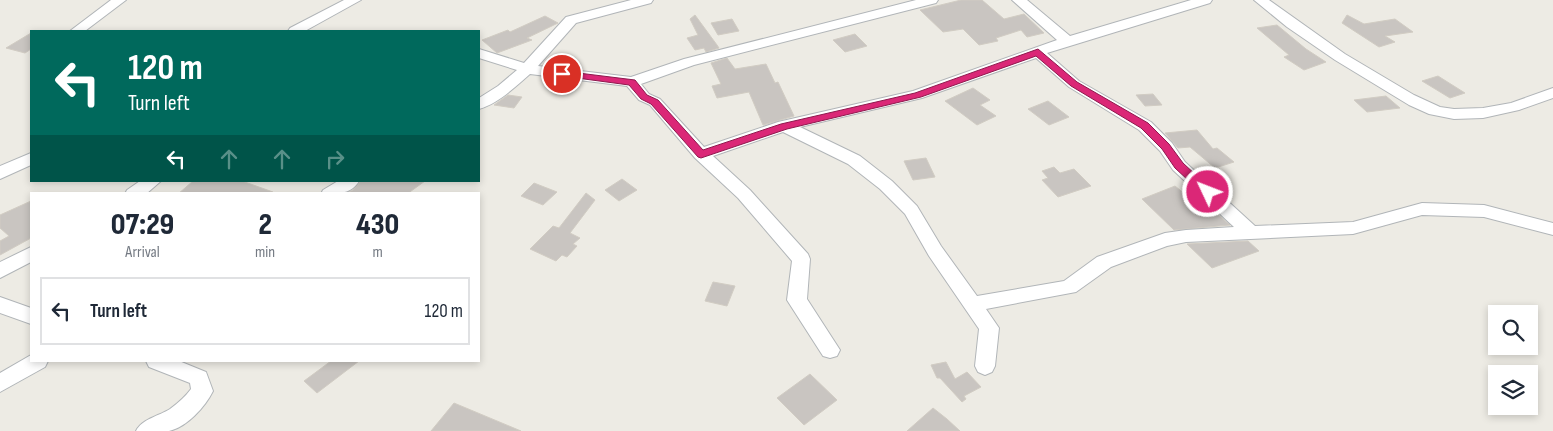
<!DOCTYPE html>
<style>
:root{--surface:#fff;--page:#f2f2f3;--text:#1f2937;--muted:#747a83;--line:#e0e1e3}
body{margin:0;font-family:"Sofia Sans Condensed",sans-serif;background:var(--page);color:var(--text);height:100vh;display:flex;flex-direction:column;font-size:19px;white-space:nowrap}
*{box-sizing:border-box;margin:0}
p{font-size:16px;color:var(--muted)}
.icon{flex:none;width:28px;height:28px;fill:none;stroke:currentColor;stroke-width:2;stroke-linecap:round;stroke-linejoin:round}
.map{position:relative;flex:1;overflow:hidden}
.drawer{position:absolute;left:30px;top:192px;width:450px;height:170px;display:flex;flex-direction:column;background:var(--surface);border-radius:0px;box-shadow:0 2px 8px #0003}
.drawer>*{flex:none}
.top-card{position:absolute;left:30px;top:30px;width:450px;height:152px;border-radius:0px;box-shadow:0 2px 8px #0003;background:#00695c;color:#fff;overflow:hidden}
.controls{position:absolute;left:1488px;top:305px;display:grid;gap:10px}
.controls a{display:grid;place-items:center;width:50px;height:50px;border-radius:0px;background:var(--surface);box-shadow:0 2px 8px #0003;font-size:25px}
.pin{position:absolute;display:grid;place-items:center;width:42px;height:42px;color:#fff;margin:-21px;border:2px solid #fff;border-radius:50%;box-shadow:0 1px 5px #0007}
.me{position:absolute;width:55px;margin:-28px;rotate:313deg;stroke-linejoin:round;filter:drop-shadow(0 0 4px #0008)}
.turn{display:flex;align-items:center;gap:18px;height:105px;padding:0 15px;font-size:22px}
.turn .icon{width:65px;height:65px;stroke-width:2.5}
.turn b{display:block;font-size:35px;line-height:42px}
.lanes{display:flex;align-items:center;height:48px;padding:0 15px;background:#0003;justify-content:center;gap:25px;direction:ltr}
.lanes .off{opacity:.35}
.eta{display:flex;justify-content:space-evenly;align-items:center;height:85px;text-align:center}
.eta b{font-size:30px;font-weight:800;line-height:35px}
ul{padding:0;list-style:none}
li{display:flex;align-items:center;gap:15px;height:68px;margin:0 10px 8px;padding:0 5px;border:2px solid var(--line);border-radius:0px}
li div{flex:1}
li b{display:block;font-size:19px}
li em{font-style:normal}
.map>svg:first-child{display:block}
.building{fill:#c9c5c1;stroke:#d1ccc3}
.lines{fill:none;stroke-linecap:round;stroke-linejoin:round}
.minor-casing{stroke:#b1b5b8;stroke-width:2}
.minor{fill:#fff;fill-rule:evenodd}
.route{fill:#db2777;stroke:#8e194d}
</style>
<div class="map">
<svg width="1553" height="431" viewBox="0 0 1553 431">
<rect width="100%" height="100%" fill="#edebe4"/>
<path class="building" d="M961,0H982L1004,19L1024,14L1044,33L1027,37L1021,30L996,38L998,41L979,45L963,29L943,32L920,10Z
M695,15L717,45L719,48L706,52L704,48L695,50L687,38L698,35L690,19Z
M1347,15L1364,24L1395,19L1413,32L1385,36L1395,42L1379,47L1342,23Z
M545,16L558,23L527,38L532,40L497,53L482,40L508,30L510,32Z
M732,19L739,31L718,35L711,23Z
M1277,25L1306,49L1326,62L1304,70L1284,57L1289,55L1257,28Z
M31,33V49L25,53L6,48Z
M855,34L867,46L845,52L833,40Z
M727,58L735,69L766,64L775,83L778,82L794,116L763,125L749,92L717,98L712,86L721,84L711,63Z
M1438,76L1465,93L1450,98L1422,81Z
M973,88L990,100L980,105L996,116L977,125L945,101Z
M1153,94L1162,105L1145,106L1136,95Z
M508,95L522,97L514,108L494,105Z
M1386,96L1400,108L1367,112L1354,100Z
M1048,101L1069,117L1049,125L1028,109Z
M1197,130L1213,149L1217,148L1234,162L1215,168L1190,147L1178,148L1165,133Z
M926,158L935,177L913,180L904,161Z
M1054,167L1060,173L1074,169L1091,186L1058,197L1042,180L1048,178L1042,171Z
M622,179L637,190L619,201L605,190Z
M193,181H242L273,192L272,194H178Z
M361,181H425L407,194H345L353,190Z
M534,183L557,192L543,205L521,196Z
M1175,186L1201,207L1207,205L1230,225L1174,230L1142,199Z
M586,193L595,200L570,233L580,238L573,244L577,246L567,257L562,255L556,261L530,249L553,226L559,228Z
M31,201V238L0,255V241L9,236L0,228V215Z
M1248,241L1259,251L1212,268L1187,244Z
M713,282L735,286L727,306L705,301Z
M331,361H359L317,393L304,381Z
M946,362L955,379L967,372L981,387L964,396L966,399L962,402L940,378H937L931,365Z
M810,374L837,400L804,425L777,398Z
M454,403L521,431H431Z
M933,408L947,419L960,431H907Z"/>
<g class="lines">
<defs>
<path id="minor" d="M111,0H126L85,31H70Z
M344,0H361L305,31H288L290,28Z
M631,0H653L651,3L576,23L538,66L631,77L684,59L916,0H938L936,3L694,65L641,84L649,94L660,99L704,147L778,122L913,91L1057,40L1012,0H1027L1070,36L1191,0H1212L1210,3L1047,53L1079,81L1151,122L1172,143L1185,162L1255,226L1353,222L1422,203L1484,205L1553,223V235L1484,217L1422,215L1353,234L1186,242L1167,246L1111,267L1076,292L986,309L999,328L995,366L992,372L985,375L978,372L975,366L979,329L929,256L905,214L880,189L848,164L783,132L713,156L750,190L808,254L810,259L807,299L840,350L837,356L830,358L823,356L787,300L792,261L738,198L695,158L650,105L639,100L627,86L530,74C516,86 498,104 479,109V98L498,86L517,70L479,58V49L524,63L566,17ZM1036,58L1069,87L1139,130L1160,151L1173,170L1234,227L1186,230L1165,233L1097,257L1064,281L977,296L941,246L917,206L892,181L860,156L800,127L922,98Z
M1254,0H1269L1345,54L1414,95L1440,107L1454,109L1483,108L1511,103L1553,88V98L1519,110L1483,118L1454,119L1429,114L1409,105L1335,60L1287,27Z
M31,153V165L0,179V166Z
M140,181H161L146,194H125L127,190Z
M338,181H359C351,195 335,194 321,194L323,190Z
M31,247V262L0,278V262Z
M0,297L31,308V324L0,313Z
M31,355V361H48L45,367L0,392V373Z
M146,361H179L206,372L213,391C205,407 187,427 169,431C159,431 146,431 136,431C142,419 159,416 170,409C178,403 185,397 191,389L190,383L149,367Z"/>
</defs>
<use href="#minor" class="minor-casing"/>
<use href="#minor" class="minor"/>
</g>
<path class="route" d="M1038,49L1077,82L1148,123L1169,144L1183,163L1212,190L1213,192L1212,195H1204L1175,168L1162,149L1141,128L1071,86L1036,56L921,97L787,129L701,158L698,157L651,104L641,99L629,85L562,76L557,74L562,71L635,80L647,95L658,100L703,150L781,124L915,93Z"/>
</svg>
<div class="controls">
<a><svg class="icon" aria-label="search" viewBox="0 0 24 24"><circle cx="10" cy="10" r="6"/><path d="M15 15l6 6"/></svg></a>
<a><svg class="icon" aria-label="layers" viewBox="0 0 24 24"><path d="M12 4l9 5-9 5-9-5zM3 14l9 5 9-5"/></svg></a>
</div>
<div class="pin" style="left:562px;top:74px;background:#d93025"><svg class="icon" aria-label="arrive" viewBox="0 0 24 24"><path d="M6 21V4h12l-3 4 3 4H6"/></svg></div>
<svg class="me" style="left:1208px;top:192px" viewBox="-20 -20 40 40"><circle r="17" fill="#db2777" stroke="#fff" stroke-width="3"/><path d="M0-11L8 9 0 5-8 9z" fill="#fff"/></svg>
<div class="top-card">
<div class="turn"><svg class="icon" aria-label="left" viewBox="0 0 24 24"><path d="M17 20v-9H6M10 6l-5 5 5 5"/></svg><div><b>120 m</b>Turn left</div></div>
<div class="lanes"><svg class="icon" aria-label="left" viewBox="0 0 24 24"><path d="M17 20v-9H6M10 6l-5 5 5 5"/></svg><svg class="icon off" aria-label="ahead" viewBox="0 0 24 24"><path d="M12 20V5M6 11l6-6 6 6"/></svg><svg class="icon off" aria-label="ahead" viewBox="0 0 24 24"><path d="M12 20V5M6 11l6-6 6 6"/></svg><svg class="icon off" aria-label="right" viewBox="0 0 24 24"><path d="M7 20v-9h11M14 6l5 5-5 5"/></svg></div>
</div>
<section class="drawer">
<div class="eta">
<div><b>07:29</b><p>Arrival</p></div>
<div><b>2</b><p>min</p></div>
<div><b>430</b><p>m</p></div>
</div>
<ul>
<li><svg class="icon" aria-label="left" viewBox="0 0 24 24"><path d="M17 20v-9H6M10 6l-5 5 5 5"/></svg><div><b>Turn left</b></div><em>120 m</em></li>
</ul>
</section>
</div>
